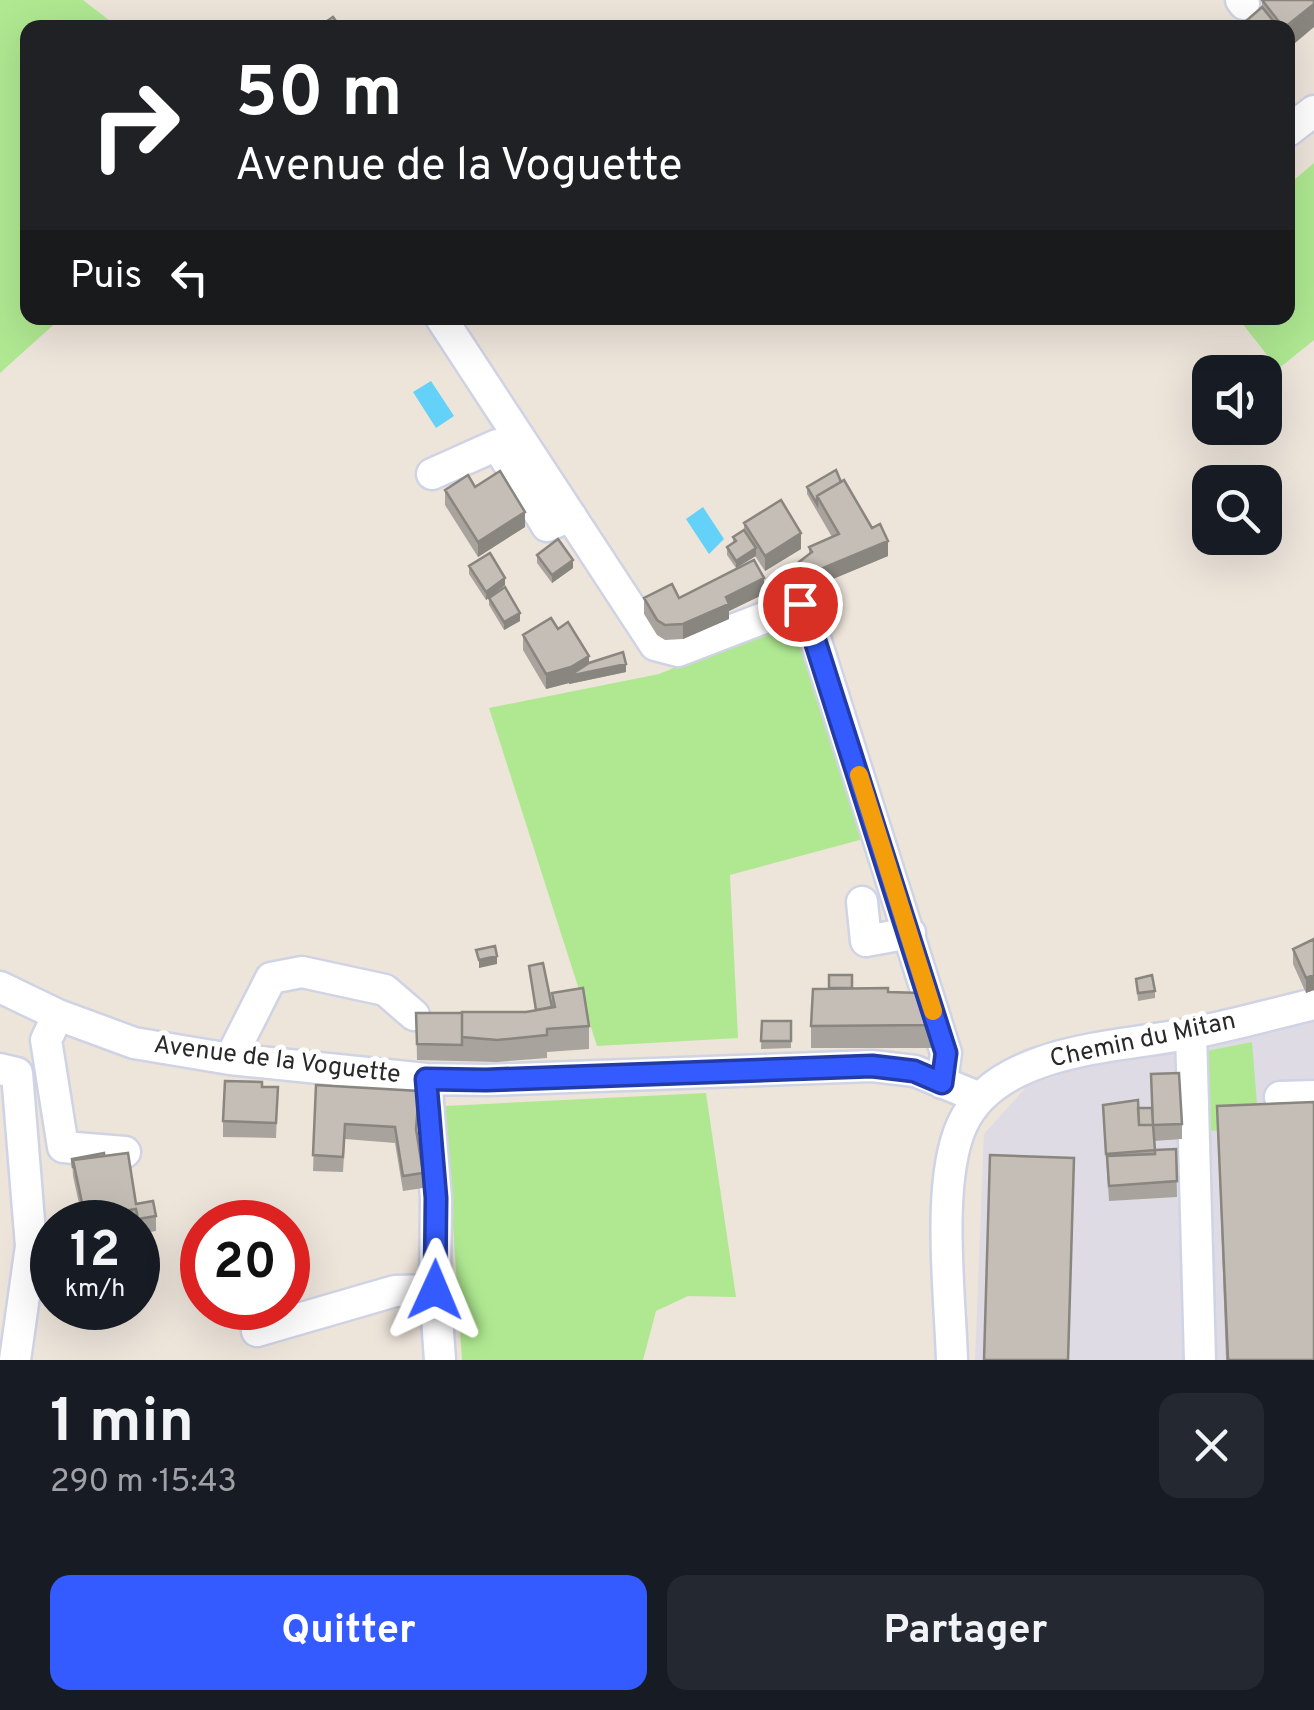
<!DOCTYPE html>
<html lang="fr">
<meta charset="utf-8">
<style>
:root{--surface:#171b24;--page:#242831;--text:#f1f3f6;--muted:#9ea1a6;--accent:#345bff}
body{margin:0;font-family:Overpass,sans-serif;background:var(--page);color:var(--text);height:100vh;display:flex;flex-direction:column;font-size:38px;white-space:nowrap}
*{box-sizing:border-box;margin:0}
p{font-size:32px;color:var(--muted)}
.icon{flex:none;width:55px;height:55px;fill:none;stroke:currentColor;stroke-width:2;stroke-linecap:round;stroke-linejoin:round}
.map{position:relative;height:1360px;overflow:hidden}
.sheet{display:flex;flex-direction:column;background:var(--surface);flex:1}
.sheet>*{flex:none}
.guide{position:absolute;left:20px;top:20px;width:1275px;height:305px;border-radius:20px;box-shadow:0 10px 40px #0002;background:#202124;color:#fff;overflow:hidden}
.controls{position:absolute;left:1192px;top:355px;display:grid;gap:20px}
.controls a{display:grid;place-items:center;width:90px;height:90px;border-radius:20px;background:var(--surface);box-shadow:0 10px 40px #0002;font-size:50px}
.speed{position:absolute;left:30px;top:1200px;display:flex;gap:20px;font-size:50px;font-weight:700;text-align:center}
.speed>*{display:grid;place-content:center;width:130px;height:130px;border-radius:50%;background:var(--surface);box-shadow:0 10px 40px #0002;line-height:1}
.speed small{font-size:25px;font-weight:400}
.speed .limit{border:15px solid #d22;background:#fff;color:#111}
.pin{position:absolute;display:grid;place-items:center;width:85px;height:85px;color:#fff;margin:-42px;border:5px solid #fff;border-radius:50%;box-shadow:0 2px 10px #0007}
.me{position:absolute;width:110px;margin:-55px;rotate:1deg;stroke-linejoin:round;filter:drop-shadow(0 0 8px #0008)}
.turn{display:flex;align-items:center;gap:35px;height:210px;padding:0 50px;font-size:45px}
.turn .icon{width:130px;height:130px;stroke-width:2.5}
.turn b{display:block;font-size:70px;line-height:85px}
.then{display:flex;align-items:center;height:95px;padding:0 50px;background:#0003;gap:20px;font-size:38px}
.round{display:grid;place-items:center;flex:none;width:105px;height:105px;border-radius:20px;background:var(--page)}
.overview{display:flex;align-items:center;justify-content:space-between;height:170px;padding:0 50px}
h1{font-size:60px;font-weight:700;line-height:75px}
.action{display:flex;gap:20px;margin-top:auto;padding:20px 50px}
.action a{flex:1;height:115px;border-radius:20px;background:var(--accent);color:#fff;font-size:40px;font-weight:700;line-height:115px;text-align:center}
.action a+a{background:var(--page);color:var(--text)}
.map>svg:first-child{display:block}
.industrial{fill:#dedbe4}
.green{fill:#afe891}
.water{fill:#63d1f8}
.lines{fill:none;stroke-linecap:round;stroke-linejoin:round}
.minor-casing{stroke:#cfd3e4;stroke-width:35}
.minor{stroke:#fff;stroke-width:30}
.wall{fill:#a9a39d}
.shaded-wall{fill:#89857f}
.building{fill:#c4beb6;stroke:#89857f;stroke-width:2.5}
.route-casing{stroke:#223ba6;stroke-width:25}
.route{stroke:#345bff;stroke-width:18}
.slow{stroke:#f59e0b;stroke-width:18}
.labels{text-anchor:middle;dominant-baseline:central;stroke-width:10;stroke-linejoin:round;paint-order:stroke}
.street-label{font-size:25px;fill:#292929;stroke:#fff}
</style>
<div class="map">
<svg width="1314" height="1360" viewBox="0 0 1314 1360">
<rect width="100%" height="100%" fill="#ede4da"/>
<path class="industrial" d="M1314,1021V1360H975L984,1134L1028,1085L1108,1059Z"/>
<path class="green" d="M0,0H83L118,27L28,28V318H61L0,373Z
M1314,163V340L1278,369L1238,318H1288V185Z
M789,621L799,625L867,838L730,875L738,1038L597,1046L489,708L659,674Z
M1252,1042L1259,1129L1206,1131V1051Z
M706,1093L736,1297L688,1296L656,1311L643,1360H462L445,1106Z"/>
<path class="water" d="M431,381L454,416L436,428L413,392Z
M703,507L724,539L709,554L686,519Z"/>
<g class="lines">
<defs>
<path id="minor" d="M1241,0L1244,4
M1288,131L1314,111
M441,318L655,645L678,651L800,604
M432,474L497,445L547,526L571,516
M790,588L809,619L946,1053L942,1083
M862,902L866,941L910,933
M0,987L58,1015L134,1043L230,1059L426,1079L486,1080L872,1066L915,1071L980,1098
M58,1015L46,1040L63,1147L125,1152
M1191,1033L1200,1360
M230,1059L271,978L302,972L385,990L414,1015
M0,1069L17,1073L31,1246L15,1360
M426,1079L436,1198L435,1290L440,1360
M1280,1097L1314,1096
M257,1331L395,1291L435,1290
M952,1360C950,1295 936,1182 962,1125C996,1049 1118,1047 1187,1034C1230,1026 1272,1014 1314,1004"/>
</defs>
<use href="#minor" class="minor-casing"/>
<use href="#minor" class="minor"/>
</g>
<path class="wall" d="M1262,0L1288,28H1238L1262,7Z
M841,482L888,556L804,591L799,578V562L809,554V547L832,537L807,494V487Z
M475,487L525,527L478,557L445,505V490Z
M744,523L801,549L765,571L755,556L736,568L727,555V547L733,543V537L744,531Z
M537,555L573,568L552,583L537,563Z
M469,566L505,585L486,600L469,574Z
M764,594L729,611V619L683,639L665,640L657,635L644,614V598H679Z
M489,598L520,621L504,630L489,605Z
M558,629L589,663L626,672L569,684V683L546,689L523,650V635Z
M1314,939V990L1306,993L1293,964V949Z
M529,966L552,1007V993L589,1026V1049L547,1052V1058L497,1062L417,1060L416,1013L526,1012L535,1010Z
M1136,979L1155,991V998L1138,1001Z
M852,988L888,992L931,1025V1048H811V1026L829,989Z
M762,1021H791V1048L761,1049Z
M1151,1074L1182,1124V1139L1154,1141L1155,1150L1176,1149L1177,1197L1109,1201L1103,1105L1152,1108Z
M316,1085L419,1106L417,1133L423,1173V1188L403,1191L395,1143L345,1139L343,1172L313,1171Z
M262,1087H278L276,1138L223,1137V1121Z
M1217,1106L1314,1360H1226Z
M104,1156L136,1204L156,1216V1231L138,1234V1222H83L73,1176L72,1159Z"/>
<path class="shaded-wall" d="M1314,4V27L1288,49L1286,28Z
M525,512V527L478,557V542Z
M801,533V549L765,571V556Z
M888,541V556L804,591V576Z
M756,548V556L736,568V561Z
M573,560V568L552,583V575Z
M505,578V585L486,600V592Z
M764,578V594L729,611V619L683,639V624L726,597Z
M520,613V621L504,630V622Z
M589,656V671L626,664V672L569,684V683L546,689V674Z
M497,956V964L479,968V960Z
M1314,975V990L1306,993V978Z"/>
<path class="building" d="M1262,0H1314V4L1284,28Z
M1262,7L1279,28H1238Z
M333,17L341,28H317Z
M836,470L841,482L817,496V504L807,487Z
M500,471L525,512L478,542L445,490L468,475L475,487Z
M844,480L872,528L880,524L888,541L804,576L799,562L812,552L809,547L839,534L817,496Z
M781,500L801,533L765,556L744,523Z
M744,530L756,548L736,561L727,547L736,541L733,537Z
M558,539L573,560L552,575L537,555Z
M490,553L505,578L486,592L469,566Z
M754,560L764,578L726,597L729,604L683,624L665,625L657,620L644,598L672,584L679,598Z
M505,587L520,613L504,622L489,598Z
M551,618L558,629L568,622L589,656L571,667L546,674L523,635Z
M623,652L626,664L569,676L589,663Z
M1314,939V975L1306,978L1293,949Z
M495,946L497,956L479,960L476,950Z
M543,963L552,1007L536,1010L529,966Z
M829,975H852V988H829Z
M1152,975L1155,991L1138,993L1136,979Z
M583,988L589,1026L547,1029V1035L497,1040L462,1037V1012H526L555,1007L552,993Z
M888,988V992L922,993L931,1025L811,1026L813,989Z
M416,1013H462V1045L417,1044Z
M762,1021H791V1041H761Z
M1179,1073L1182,1124L1153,1125L1151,1074Z
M225,1081L262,1082V1087H278L276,1123L223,1121Z
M316,1085L419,1091L416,1129L423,1173L403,1176L395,1127L345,1124L343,1157L313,1155Z
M1138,1100L1139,1125H1153L1155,1150L1176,1149L1177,1181L1109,1186L1107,1156L1155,1154V1150L1106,1154L1103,1105Z
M1314,1102V1360H1228L1217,1106Z
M1138,1108H1152L1153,1125H1139Z
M104,1153V1156L73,1160V1168L72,1159Z
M128,1153L136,1204L153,1201L156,1216L138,1219L136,1209L85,1217L73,1160Z
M990,1155L1074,1158L1068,1360H984Z"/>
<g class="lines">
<defs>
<path id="route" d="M435,1290L436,1198L426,1079L486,1080L872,1066L914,1071L942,1083L946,1053L808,619L800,604"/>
</defs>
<use href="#route" class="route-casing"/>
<use href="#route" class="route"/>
<path class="slow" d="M859,775L933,1011"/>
</g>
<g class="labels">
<g class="street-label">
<text transform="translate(1143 1041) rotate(-12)">Chemin du Mitan</text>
<text transform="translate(277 1061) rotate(7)">Avenue de la Voguette</text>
</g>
</g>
</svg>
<div class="controls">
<a><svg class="icon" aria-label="sound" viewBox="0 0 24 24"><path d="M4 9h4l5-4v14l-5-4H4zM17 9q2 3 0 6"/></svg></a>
<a><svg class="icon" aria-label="search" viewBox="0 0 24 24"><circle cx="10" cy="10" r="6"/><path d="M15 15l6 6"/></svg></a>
</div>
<div class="speed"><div>12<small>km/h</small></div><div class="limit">20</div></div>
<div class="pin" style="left:800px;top:604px;background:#d93025"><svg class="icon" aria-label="arrive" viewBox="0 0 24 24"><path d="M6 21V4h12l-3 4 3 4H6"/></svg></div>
<svg class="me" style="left:435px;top:1290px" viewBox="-20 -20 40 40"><path d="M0-17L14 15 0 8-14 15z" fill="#345bff" stroke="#fff" stroke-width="4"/></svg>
<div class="guide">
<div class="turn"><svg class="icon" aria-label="right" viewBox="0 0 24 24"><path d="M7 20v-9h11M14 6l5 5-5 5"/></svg><div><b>50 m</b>Avenue de la Voguette</div></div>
<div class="then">Puis<svg class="icon" aria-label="left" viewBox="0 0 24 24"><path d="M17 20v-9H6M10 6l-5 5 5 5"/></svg></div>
</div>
</div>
<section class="sheet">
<div class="overview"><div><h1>1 min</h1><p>290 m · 15:43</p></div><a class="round"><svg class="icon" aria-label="close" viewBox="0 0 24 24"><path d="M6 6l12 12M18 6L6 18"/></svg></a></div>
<div class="action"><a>Quitter</a><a>Partager</a></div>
</section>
